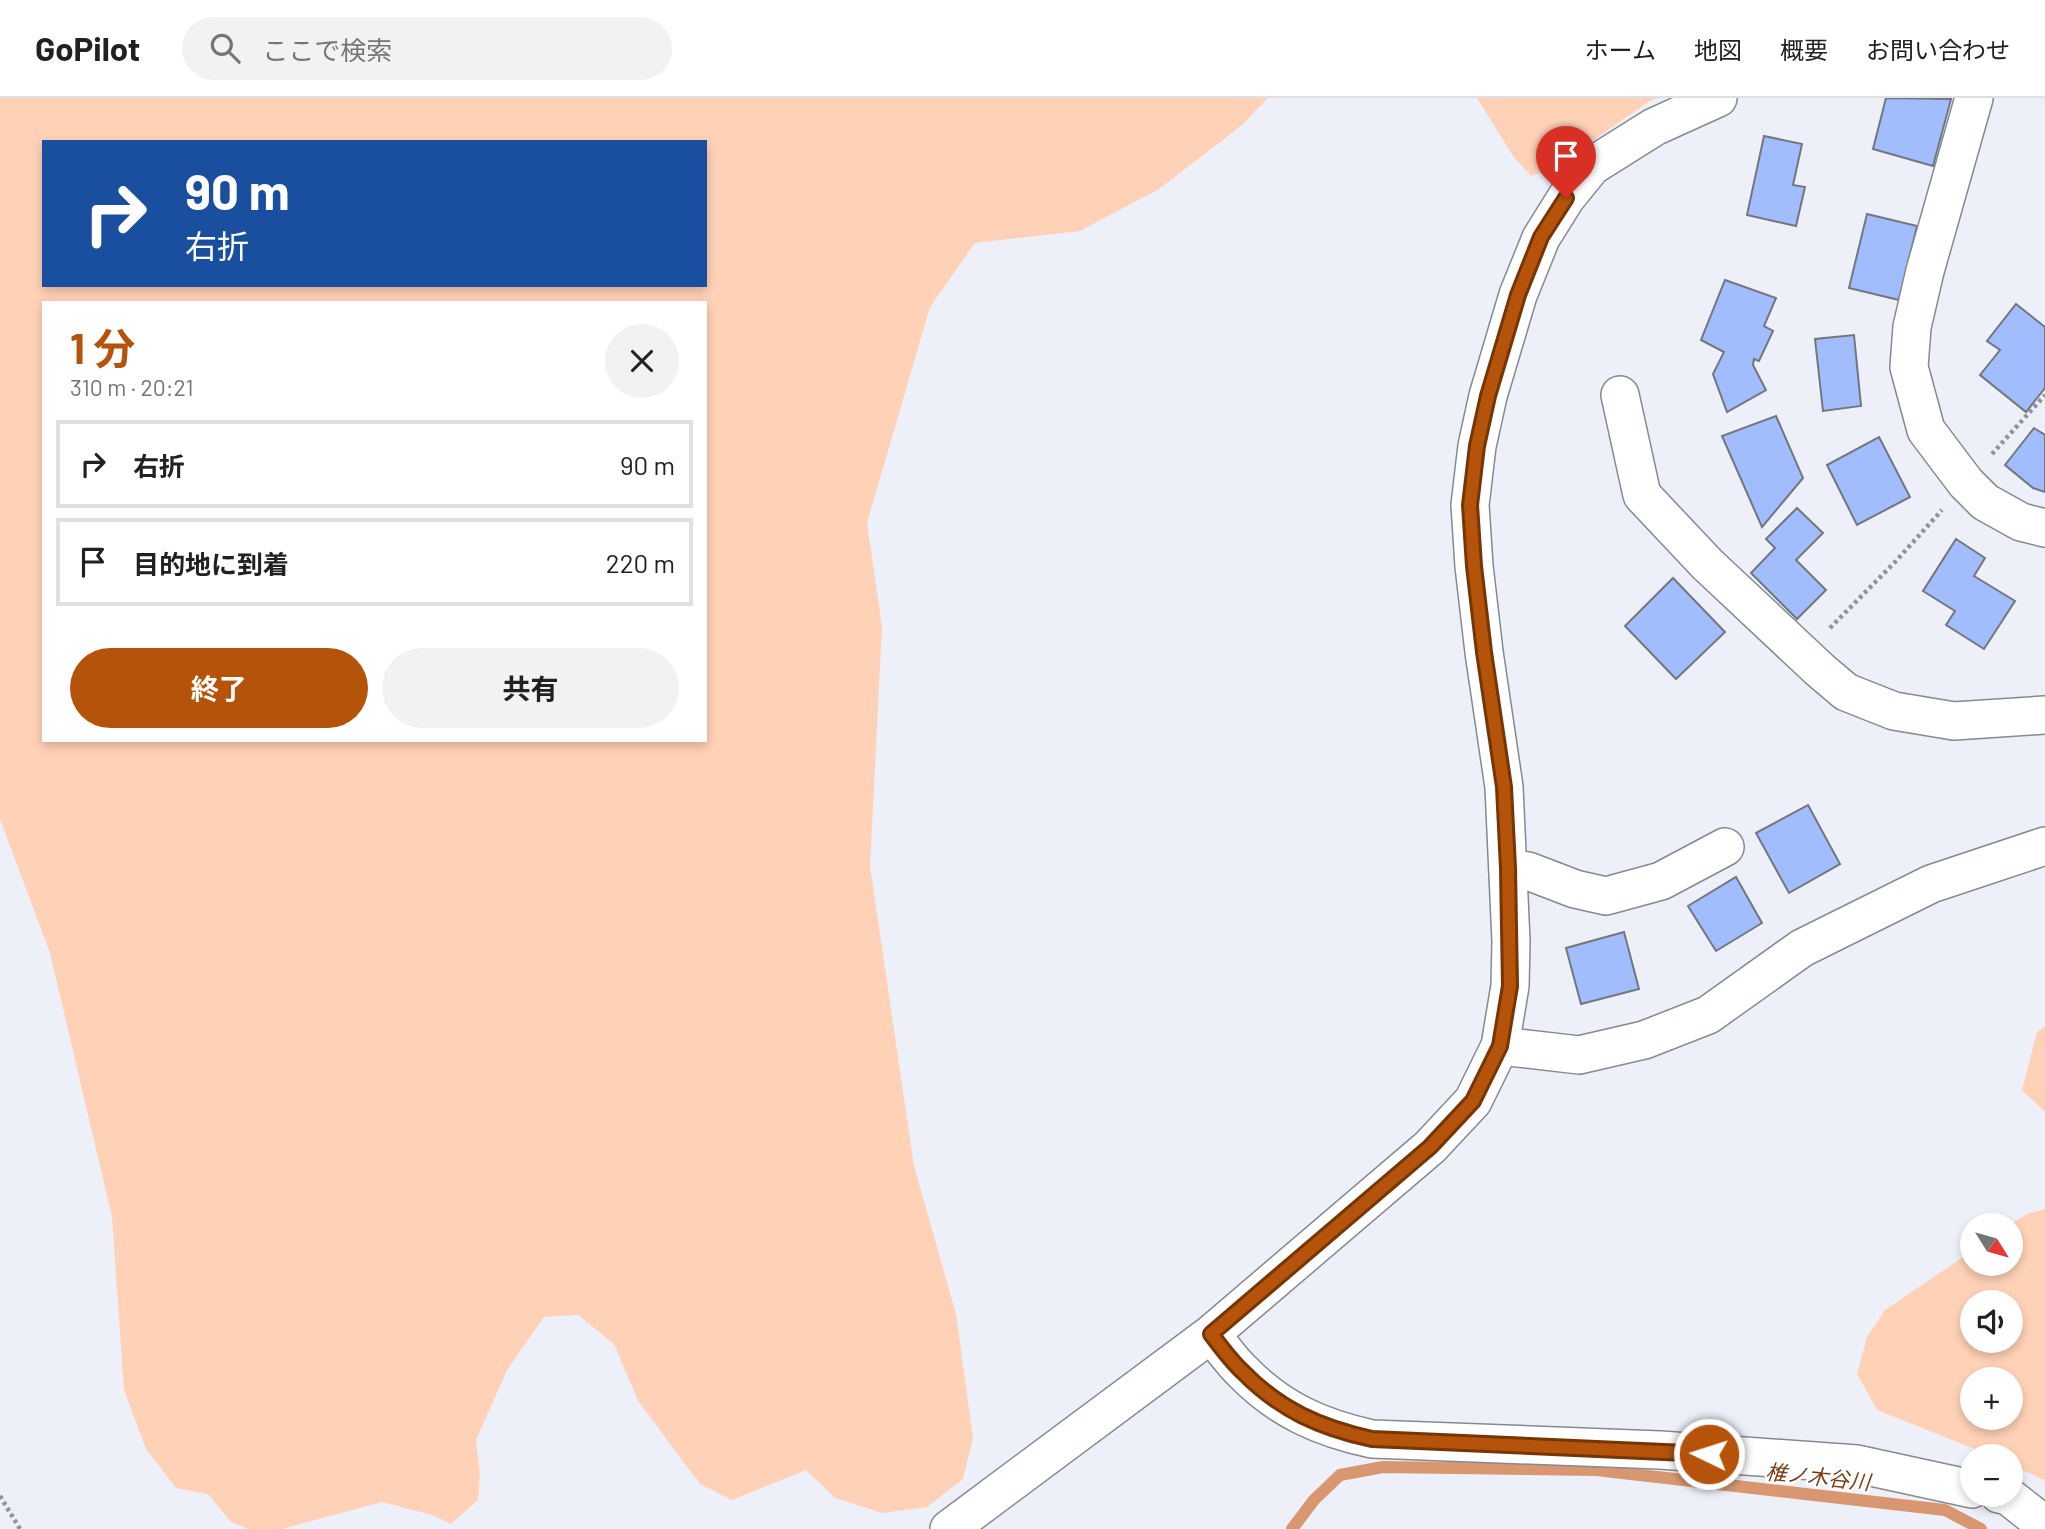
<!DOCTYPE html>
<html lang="ja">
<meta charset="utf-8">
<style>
:root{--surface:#fff;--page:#f2f2f2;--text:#202124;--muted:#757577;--line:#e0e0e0;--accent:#b45309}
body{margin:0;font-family:Barlow,"Noto Sans JP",sans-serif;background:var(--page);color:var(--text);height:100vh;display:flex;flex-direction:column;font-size:26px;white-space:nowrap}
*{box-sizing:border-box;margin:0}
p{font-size:23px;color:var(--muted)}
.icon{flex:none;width:38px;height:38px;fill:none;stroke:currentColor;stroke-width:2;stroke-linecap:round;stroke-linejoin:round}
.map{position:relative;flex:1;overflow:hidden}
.panel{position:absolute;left:42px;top:203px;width:665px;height:441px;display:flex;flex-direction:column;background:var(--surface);border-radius:0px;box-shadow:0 4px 10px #0003}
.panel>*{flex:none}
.guide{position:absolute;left:42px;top:42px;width:665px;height:147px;border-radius:0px;box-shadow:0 4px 10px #0003;background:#1a4fa0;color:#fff;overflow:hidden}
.needle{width:46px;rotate:127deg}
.controls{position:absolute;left:1960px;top:1115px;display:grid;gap:14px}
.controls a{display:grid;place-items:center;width:63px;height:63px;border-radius:50%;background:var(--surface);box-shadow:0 4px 10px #0003;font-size:35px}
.pin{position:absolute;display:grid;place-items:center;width:60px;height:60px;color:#fff;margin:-72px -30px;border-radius:50% 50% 50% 0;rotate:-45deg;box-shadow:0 0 7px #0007}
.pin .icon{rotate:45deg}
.me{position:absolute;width:77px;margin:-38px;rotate:274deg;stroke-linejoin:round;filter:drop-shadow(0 0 5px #0008)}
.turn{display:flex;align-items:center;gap:24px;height:147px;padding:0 28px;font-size:32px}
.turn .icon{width:91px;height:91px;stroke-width:2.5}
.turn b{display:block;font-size:49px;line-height:60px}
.round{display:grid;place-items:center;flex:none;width:74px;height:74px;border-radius:37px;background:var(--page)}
.summary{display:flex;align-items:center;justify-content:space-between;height:119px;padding:0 28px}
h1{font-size:42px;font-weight:700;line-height:52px;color:var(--accent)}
.cta{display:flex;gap:14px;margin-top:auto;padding:14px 28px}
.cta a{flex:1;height:80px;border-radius:42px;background:var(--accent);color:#fff;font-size:28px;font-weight:700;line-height:80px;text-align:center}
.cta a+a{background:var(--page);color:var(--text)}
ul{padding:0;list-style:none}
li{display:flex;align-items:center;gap:21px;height:88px;margin:0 14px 10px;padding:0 14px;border:4px solid var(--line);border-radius:0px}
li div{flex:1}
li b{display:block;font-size:26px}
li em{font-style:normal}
header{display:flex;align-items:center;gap:42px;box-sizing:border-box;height:98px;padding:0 35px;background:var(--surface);border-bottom:2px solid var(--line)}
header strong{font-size:33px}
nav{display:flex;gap:38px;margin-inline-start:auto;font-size:24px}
.search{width:490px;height:63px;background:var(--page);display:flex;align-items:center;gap:18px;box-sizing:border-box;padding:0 24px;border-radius:38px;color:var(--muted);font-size:26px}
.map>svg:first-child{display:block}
.green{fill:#ffd1b7;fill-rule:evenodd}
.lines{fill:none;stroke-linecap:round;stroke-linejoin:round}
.stream{stroke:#d99771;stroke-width:12}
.building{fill:#a2bdfd;stroke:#72767d;stroke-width:2}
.street-casing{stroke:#858990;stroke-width:40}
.path{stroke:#919399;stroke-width:4.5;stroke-dasharray:3.5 3.5;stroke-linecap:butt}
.street{stroke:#fff;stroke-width:37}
.route-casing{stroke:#753606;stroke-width:18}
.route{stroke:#b45309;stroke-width:12}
.labels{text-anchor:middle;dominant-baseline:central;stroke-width:5;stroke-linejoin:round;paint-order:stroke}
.water-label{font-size:21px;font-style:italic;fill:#793c12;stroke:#fff}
</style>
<header>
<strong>GoPilot</strong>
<div class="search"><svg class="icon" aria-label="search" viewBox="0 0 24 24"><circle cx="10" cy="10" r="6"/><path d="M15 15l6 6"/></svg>ここで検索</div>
<nav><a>ホーム</a><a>地図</a><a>概要</a><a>お問い合わせ</a></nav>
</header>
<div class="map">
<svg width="2045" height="1431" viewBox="0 0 2045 1431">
<rect width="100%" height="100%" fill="#edf0f9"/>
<path class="green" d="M0,0H1268L1241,28L1159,91L1080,133L975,145L930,209L867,425L882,529L870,768L914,1068L956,1216L973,1340L963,1381L927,1409L882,1415L835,1400L806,1372L732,1402L700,1386L638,1303L614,1246L578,1217L544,1219L507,1272L476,1342L480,1375L478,1402L451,1426L432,1417L382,1404L282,1431H248L231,1424L208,1396L176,1390L146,1351L124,1292L112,1119L50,855L0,721ZM44,44H705V187H44ZM44,205H705V642H44Z
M1477,0H1657L1647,5L1553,70L1531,78L1513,58Z
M2045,928V1014L2022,992L2037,934Z
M2045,1111V1383L2011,1366V1358H1992L1877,1312L1857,1276L1867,1239L1885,1212L1972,1153V1166H2011L2010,1127L2027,1116ZM1972,1204H2011V1242H1972ZM1972,1281H2011V1320H1972Z"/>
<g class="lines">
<path class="stream" d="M1292,1431L1314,1402L1340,1377L1383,1369L1596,1372L1945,1412L1981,1431"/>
</g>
<path class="building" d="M1886,0L1951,1L1933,68L1873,51Z
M1764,38L1802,46L1793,87L1805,89L1796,128L1747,117Z
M1867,116L1917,128L1899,202L1849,190Z
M1725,182L1776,200L1764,228L1773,233L1759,263L1754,261L1753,267L1766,292L1727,314L1713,276L1724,254L1701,242Z
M2016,206L2045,229V290L2026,314L1980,277L2000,252L1987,243Z
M1854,237L1861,308L1823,313L1815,241Z
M1776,318L1803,380L1762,429L1722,338Z
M2034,330L2045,337V394L2033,390L2005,367Z
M1879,339L1910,399L1857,427L1827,367Z
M1797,410L1823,435L1796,462L1826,492L1797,521L1751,475L1775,450L1766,441Z
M1956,441L1985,460L1974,478L2015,503L1984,551L1946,527L1955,513L1923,493Z
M1673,480L1725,534L1676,581L1625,528Z
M1808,707L1840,766L1789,795L1756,735Z
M1736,779L1762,825L1716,853L1688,808Z
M1624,834L1639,891L1581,906L1566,850Z"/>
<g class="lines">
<defs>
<path id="street" d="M1974,0L1925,173L1912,229L1909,269L1926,332L1966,385L1985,404L2021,424L2045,430
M1620,297L1642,397L1707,466L1820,572L1846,594L1894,613L1954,623L2045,617
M1508,770L1528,773L1575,791L1606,798L1661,783L1725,749
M1500,948L1579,957L1644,942L1708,917L1802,850L1931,786L2045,748
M1211,1236C1222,1249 1231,1263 1243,1274C1280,1312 1321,1330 1372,1341L1660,1352L1857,1366L1972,1391
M1999,1396L2008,1398L2045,1427
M949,1431L1211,1236L1430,1049L1473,1003L1500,948L1510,888L1511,843L1504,689L1484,554L1474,468L1470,407L1477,348L1488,298L1518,197L1541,140L1566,100L1592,68L1654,29L1718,0"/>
</defs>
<use href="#street" class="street-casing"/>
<path class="path" d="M1992,356L2045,297
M1830,530L1896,463L1942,412
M0,1398L20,1431"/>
<use href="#street" class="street"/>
</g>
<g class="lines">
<defs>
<path id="route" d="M1566,100L1541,139L1518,197L1488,298L1477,348L1470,407L1474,468L1484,554L1504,689L1508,770L1510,888L1500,948L1473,1003L1430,1049L1211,1236C1221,1249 1231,1263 1243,1274C1280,1312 1321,1330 1372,1341L1709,1356"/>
</defs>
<use href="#route" class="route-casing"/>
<use href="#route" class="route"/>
</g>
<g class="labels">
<g class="water-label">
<text transform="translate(1818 1378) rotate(6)">椎ノ木谷川</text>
</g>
</g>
</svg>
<div class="controls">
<a><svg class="needle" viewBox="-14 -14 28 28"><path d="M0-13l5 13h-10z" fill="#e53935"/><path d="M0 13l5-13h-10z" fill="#757577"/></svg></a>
<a><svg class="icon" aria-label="sound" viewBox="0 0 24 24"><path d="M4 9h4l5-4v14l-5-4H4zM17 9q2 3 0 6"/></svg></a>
<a>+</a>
<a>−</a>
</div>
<div class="pin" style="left:1566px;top:100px;background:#d93025"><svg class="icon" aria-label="arrive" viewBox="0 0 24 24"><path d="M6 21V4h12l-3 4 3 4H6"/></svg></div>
<svg class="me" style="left:1709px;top:1356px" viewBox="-20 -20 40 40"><circle r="17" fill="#b45309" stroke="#fff" stroke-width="3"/><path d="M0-11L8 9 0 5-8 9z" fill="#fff"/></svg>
<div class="guide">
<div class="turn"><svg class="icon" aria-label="right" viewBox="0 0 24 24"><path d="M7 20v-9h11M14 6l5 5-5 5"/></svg><div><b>90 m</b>右折</div></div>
</div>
<section class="panel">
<div class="summary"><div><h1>1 分</h1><p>310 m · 20:21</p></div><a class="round"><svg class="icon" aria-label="close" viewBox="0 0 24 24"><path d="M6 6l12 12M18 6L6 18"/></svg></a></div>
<ul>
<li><svg class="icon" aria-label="right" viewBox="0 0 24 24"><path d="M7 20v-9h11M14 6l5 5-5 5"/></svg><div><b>右折</b></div><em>90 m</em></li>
<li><svg class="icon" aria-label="arrive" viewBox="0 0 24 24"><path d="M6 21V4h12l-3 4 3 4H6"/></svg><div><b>目的地に到着</b></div><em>220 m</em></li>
</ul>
<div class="cta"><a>終了</a><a>共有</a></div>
</section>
</div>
